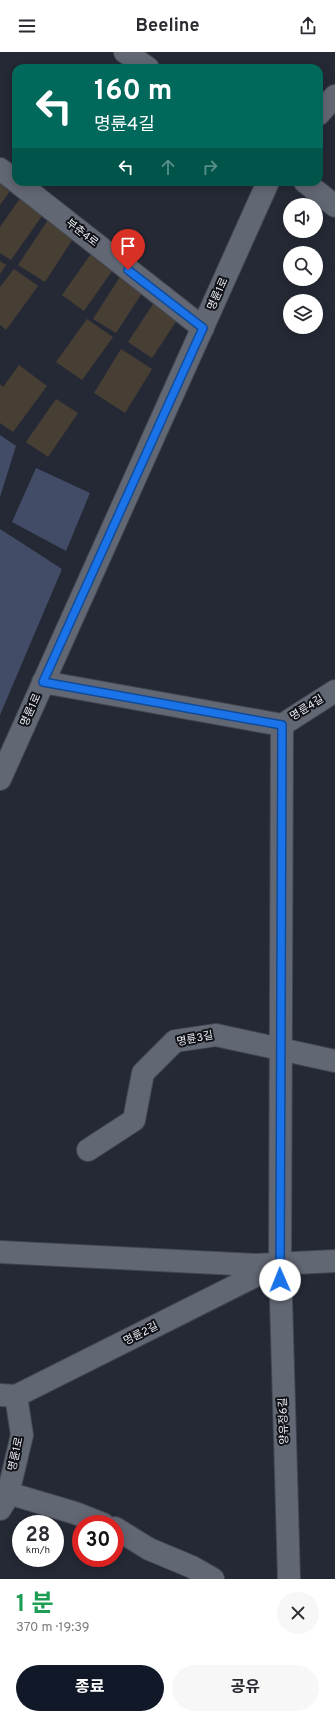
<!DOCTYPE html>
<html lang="ko">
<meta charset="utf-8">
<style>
:root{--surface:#fff;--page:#f7f7f7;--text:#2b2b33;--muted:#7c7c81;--accent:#111827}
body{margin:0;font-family:Overpass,"Noto Sans KR",sans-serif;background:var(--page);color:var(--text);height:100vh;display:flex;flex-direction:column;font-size:15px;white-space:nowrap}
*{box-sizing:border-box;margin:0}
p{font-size:13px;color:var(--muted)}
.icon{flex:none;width:22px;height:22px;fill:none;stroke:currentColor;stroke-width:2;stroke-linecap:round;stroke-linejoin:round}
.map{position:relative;height:1527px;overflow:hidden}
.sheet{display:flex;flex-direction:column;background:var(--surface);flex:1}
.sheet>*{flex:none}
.top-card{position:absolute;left:12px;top:12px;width:311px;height:122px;border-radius:12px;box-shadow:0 2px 10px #0003;background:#00695c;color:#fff;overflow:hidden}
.fabs{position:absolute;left:283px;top:146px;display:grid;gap:8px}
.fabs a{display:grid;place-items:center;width:40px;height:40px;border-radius:50%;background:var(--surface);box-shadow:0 2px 10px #0003;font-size:20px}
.speed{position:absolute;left:12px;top:1463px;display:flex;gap:8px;font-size:20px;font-weight:700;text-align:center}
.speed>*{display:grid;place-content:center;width:52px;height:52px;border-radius:50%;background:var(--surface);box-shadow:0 2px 10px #0003;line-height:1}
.speed small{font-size:10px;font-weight:400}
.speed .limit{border:6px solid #d22;background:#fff;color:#111}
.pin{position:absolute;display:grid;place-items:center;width:34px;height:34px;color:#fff;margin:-41px -17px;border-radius:50% 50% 50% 0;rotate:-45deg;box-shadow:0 0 4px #0007}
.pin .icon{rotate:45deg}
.me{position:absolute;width:44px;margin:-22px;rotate:359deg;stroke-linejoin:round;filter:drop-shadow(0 0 3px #0008)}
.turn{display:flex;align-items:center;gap:14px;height:84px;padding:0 16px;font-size:18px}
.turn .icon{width:52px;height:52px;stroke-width:2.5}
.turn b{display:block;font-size:28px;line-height:34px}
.lanes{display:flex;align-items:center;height:38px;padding:0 16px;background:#0003;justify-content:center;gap:20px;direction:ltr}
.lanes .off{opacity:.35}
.round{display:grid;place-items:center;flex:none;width:42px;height:42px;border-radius:21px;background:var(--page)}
.head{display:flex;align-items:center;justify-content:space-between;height:68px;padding:0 16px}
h1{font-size:24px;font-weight:700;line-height:30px;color:#1e9e55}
.cta{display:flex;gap:8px;margin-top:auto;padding:8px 16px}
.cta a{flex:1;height:46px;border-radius:24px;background:var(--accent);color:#fff;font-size:16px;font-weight:700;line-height:46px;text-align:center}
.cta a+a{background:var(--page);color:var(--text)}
header{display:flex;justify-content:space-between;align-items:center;height:52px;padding:0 16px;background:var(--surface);font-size:18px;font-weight:700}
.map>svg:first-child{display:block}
.green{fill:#424c66}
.building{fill:#483f34}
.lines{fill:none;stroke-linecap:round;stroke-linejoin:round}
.minor-casing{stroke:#434750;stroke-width:24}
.tertiary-casing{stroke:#434750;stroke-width:24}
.minor{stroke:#626774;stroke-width:22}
.tertiary{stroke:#626774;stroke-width:22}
.route-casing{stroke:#114b97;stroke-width:10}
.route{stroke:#1a73e8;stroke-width:7}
.labels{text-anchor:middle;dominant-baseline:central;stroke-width:4;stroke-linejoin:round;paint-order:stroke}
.street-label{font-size:11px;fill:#eaedf5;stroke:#101217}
</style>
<header><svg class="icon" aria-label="menu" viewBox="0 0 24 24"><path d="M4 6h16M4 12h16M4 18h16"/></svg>Beeline<svg class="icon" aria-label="share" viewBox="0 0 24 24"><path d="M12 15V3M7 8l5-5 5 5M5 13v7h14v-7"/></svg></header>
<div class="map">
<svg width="335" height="1527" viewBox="0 0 335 1527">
<rect width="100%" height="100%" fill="#252935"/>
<path class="green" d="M0,383L16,394L0,445Z
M36,416L90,441L66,499L12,470Z
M0,477L62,517L0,663Z"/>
<path class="building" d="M0,132L10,139L0,153Z
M21,145L44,161L11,208L0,201V175Z
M50,165L76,182L45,230L18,213Z
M95,196L117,212L84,259L62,243Z
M0,209L6,213L0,222Z
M14,217L38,234L6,278L0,273V235Z
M123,220L146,235L116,281L93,267Z
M157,246L181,262L152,306L128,290Z
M87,267L113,285L82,328L56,310Z
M121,297L152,317L125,361L94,341Z
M19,313L47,334L13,380L0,371V332L3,335Z
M56,347L78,361L48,405L26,390Z"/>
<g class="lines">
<defs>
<path id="minor" d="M0,117L16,129
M17,130L203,276
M305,130L335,154
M43,630L282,673L335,639
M282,673L280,1212L289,1527
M0,727L268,130
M88,1098L134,1068L143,1021L175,989L216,983L335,1009
M0,1200L256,1213L335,1209
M0,1343L16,1344L273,1215
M8,1441L75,1461L103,1472
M0,1457L7,1446L22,1383L16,1344
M115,1476L149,1497L192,1515L213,1527"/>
<path id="tertiary" d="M125,0L148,16
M319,62L335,44"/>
</defs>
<use href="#minor" class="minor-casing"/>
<use href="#tertiary" class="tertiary-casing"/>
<use href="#minor" class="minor"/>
<use href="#tertiary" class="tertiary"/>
</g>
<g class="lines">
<defs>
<path id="route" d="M128,218L203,276L43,630L282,673L280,1228"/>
</defs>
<use href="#route" class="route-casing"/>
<use href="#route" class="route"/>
</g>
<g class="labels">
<g class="street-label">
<text transform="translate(82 181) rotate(38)">부춘4로</text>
<text transform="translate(218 242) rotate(-66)">명륜1로</text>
<text transform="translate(307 656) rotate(-32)">명륜4길</text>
<text transform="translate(31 658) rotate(-66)">명륜1로</text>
<text transform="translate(195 987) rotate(-11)">명륜3길</text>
<text transform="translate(141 1282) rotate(-27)">명륜2길</text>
<text transform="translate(284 1369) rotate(-92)">양유정6길</text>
<text transform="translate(16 1402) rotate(-78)">명륜1로</text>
</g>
</g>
</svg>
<div class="fabs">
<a><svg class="icon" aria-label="sound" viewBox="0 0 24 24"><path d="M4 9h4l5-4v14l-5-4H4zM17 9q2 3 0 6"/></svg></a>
<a><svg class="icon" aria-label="search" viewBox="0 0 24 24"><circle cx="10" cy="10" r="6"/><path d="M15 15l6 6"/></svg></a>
<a><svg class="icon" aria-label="layers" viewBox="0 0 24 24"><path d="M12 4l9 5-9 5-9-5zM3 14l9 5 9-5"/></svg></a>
</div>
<div class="speed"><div>28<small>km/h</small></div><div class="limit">30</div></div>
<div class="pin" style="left:128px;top:218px;background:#d93025"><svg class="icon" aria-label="arrive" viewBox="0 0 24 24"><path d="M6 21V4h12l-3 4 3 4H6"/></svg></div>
<svg class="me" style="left:280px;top:1228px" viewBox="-20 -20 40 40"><circle r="19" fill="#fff"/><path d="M0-13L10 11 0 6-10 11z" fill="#1a73e8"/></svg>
<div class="top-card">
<div class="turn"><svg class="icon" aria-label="left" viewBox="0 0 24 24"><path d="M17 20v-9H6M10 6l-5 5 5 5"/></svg><div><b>160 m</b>명륜4길</div></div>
<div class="lanes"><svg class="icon" aria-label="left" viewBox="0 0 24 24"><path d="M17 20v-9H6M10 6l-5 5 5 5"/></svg><svg class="icon off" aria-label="ahead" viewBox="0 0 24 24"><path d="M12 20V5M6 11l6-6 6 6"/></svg><svg class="icon off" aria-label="right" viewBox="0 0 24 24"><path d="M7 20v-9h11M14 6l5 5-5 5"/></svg></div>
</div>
</div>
<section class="sheet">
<div class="head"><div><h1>1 분</h1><p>370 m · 19:39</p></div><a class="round"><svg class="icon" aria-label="close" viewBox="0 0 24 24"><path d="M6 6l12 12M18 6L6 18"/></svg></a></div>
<div class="cta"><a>종료</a><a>공유</a></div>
</section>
